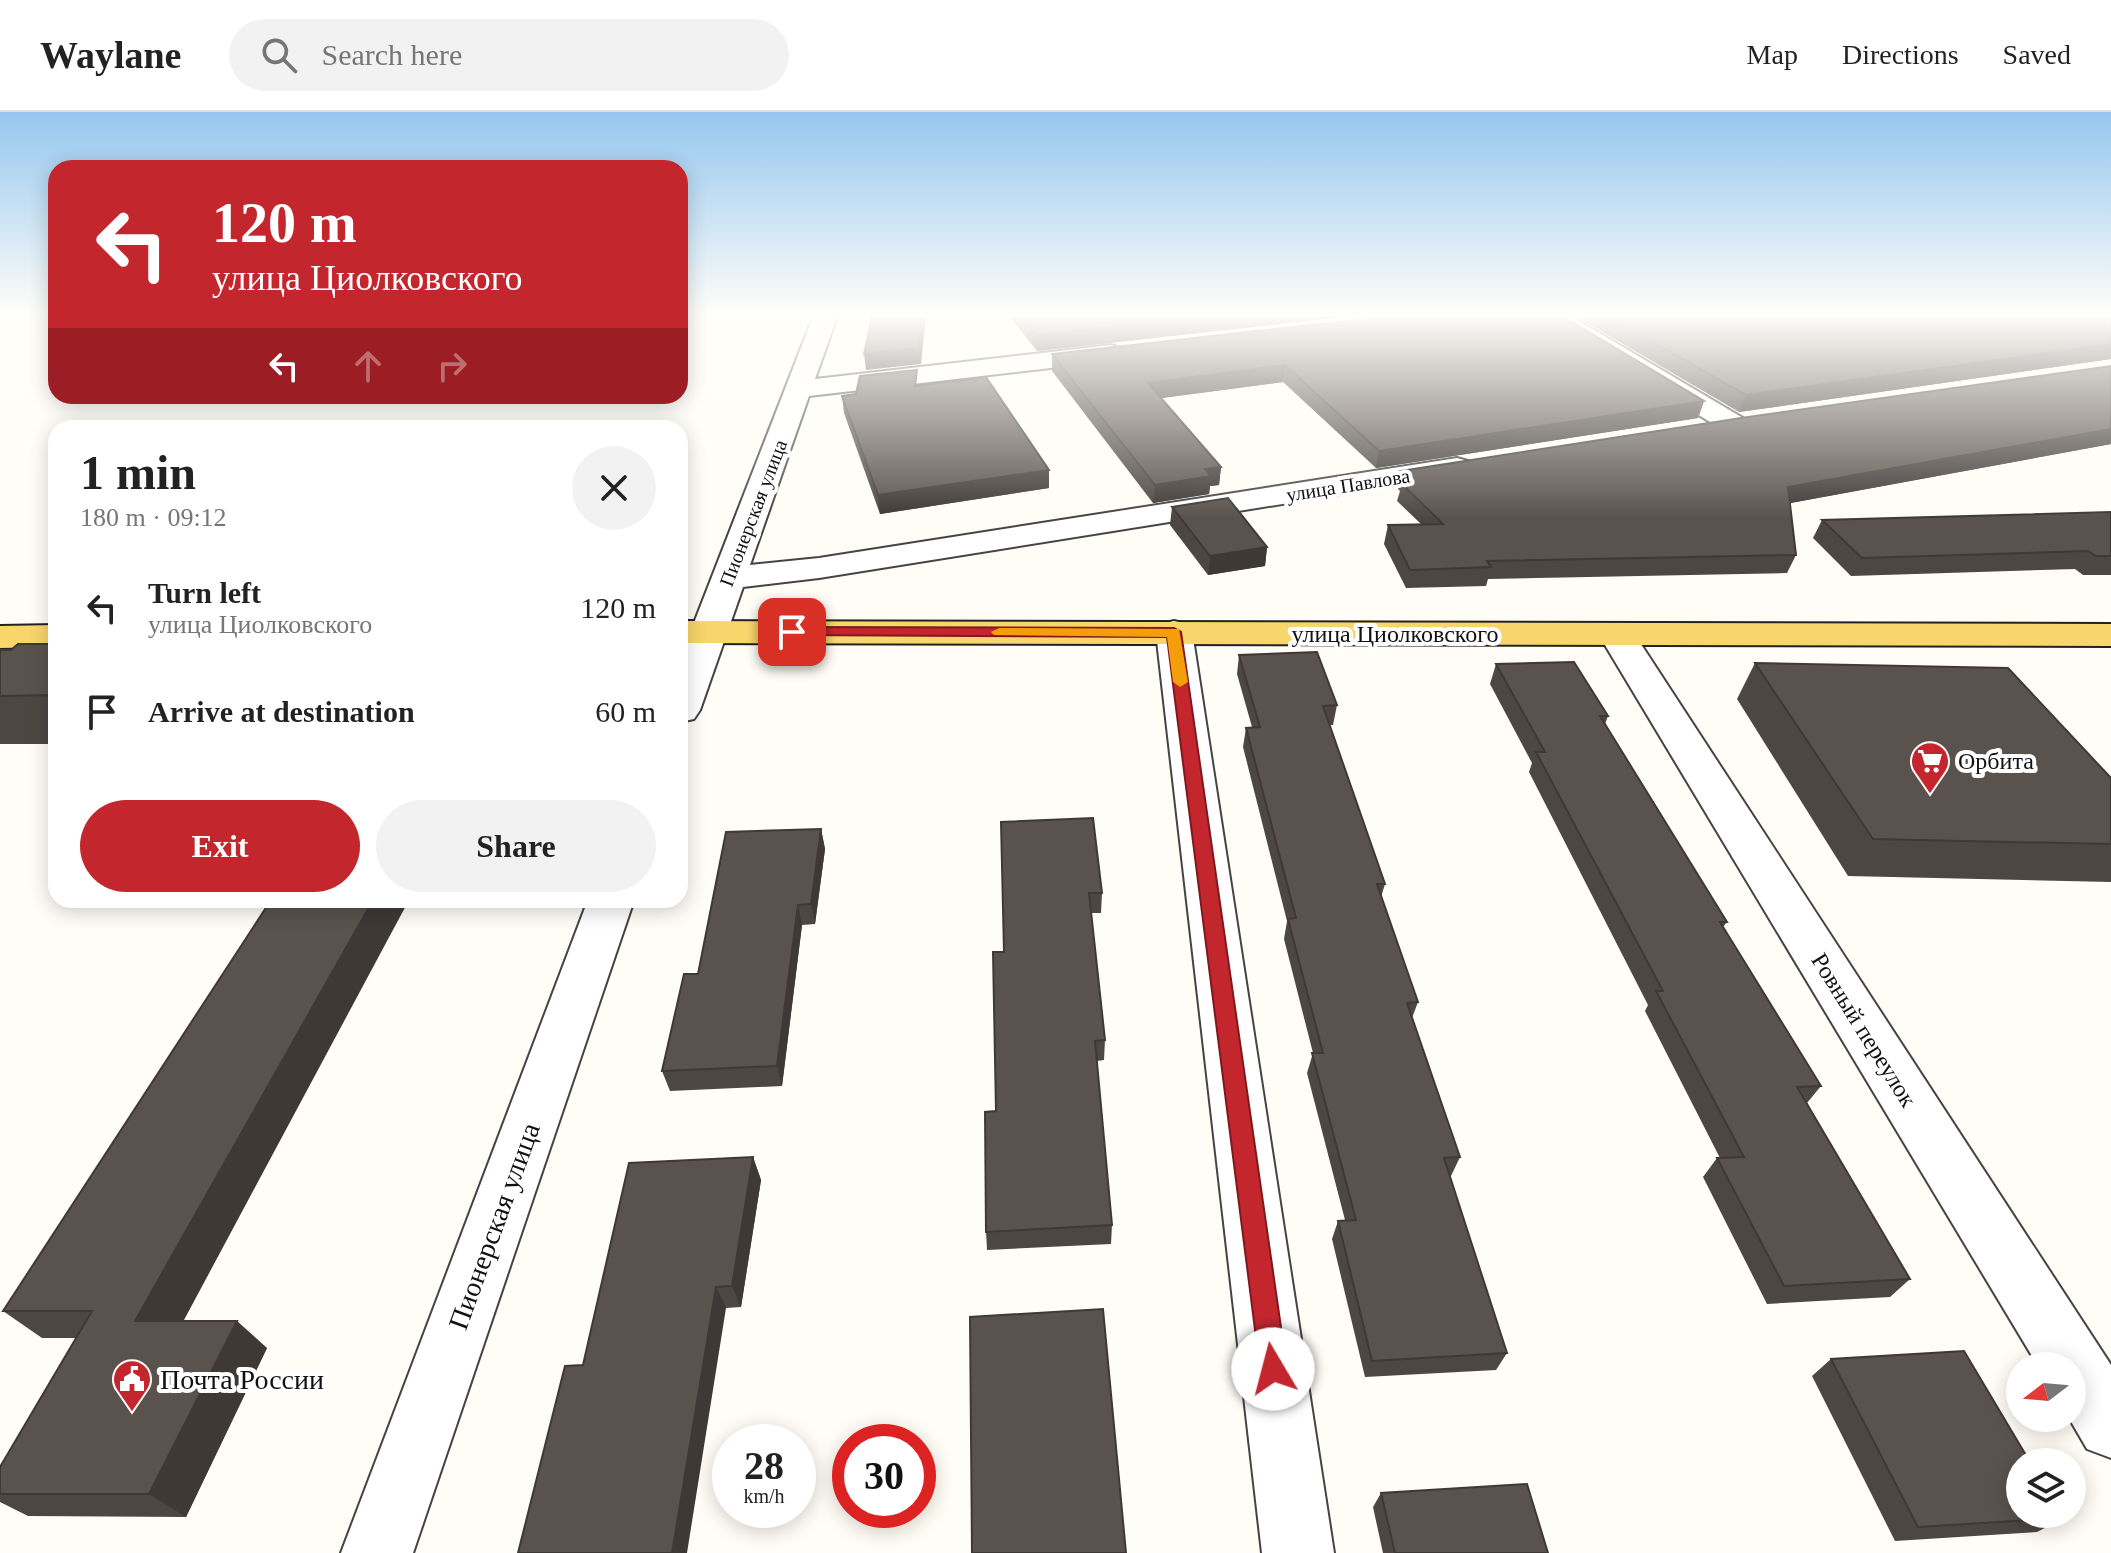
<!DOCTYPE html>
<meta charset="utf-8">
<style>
:root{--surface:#fff;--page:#f2f2f2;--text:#222;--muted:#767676;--line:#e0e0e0;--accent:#c4262e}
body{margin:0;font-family:"Times New Roman",serif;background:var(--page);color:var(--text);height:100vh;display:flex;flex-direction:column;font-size:30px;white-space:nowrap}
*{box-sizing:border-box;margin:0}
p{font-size:26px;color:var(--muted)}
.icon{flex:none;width:44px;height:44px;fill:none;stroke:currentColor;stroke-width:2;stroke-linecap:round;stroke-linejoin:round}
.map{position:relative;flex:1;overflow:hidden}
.drawer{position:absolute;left:48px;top:308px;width:640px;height:488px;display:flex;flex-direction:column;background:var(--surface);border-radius:24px;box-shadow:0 4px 20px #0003}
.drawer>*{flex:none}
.guide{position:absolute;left:48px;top:48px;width:640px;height:244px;border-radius:24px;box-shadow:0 4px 20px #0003;background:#c4262e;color:#fff;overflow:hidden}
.needle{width:52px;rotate:254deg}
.fabs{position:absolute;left:2006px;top:1240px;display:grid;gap:16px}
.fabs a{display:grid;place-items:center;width:80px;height:80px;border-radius:50%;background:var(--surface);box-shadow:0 4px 20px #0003;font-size:40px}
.speed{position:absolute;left:712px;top:1312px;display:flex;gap:16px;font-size:40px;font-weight:700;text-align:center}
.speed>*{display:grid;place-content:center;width:104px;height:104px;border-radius:50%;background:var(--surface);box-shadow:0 4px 20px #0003;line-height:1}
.speed small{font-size:20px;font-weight:400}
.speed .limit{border:12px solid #d22;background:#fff;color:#111}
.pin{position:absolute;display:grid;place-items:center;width:68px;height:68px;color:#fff;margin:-34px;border-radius:16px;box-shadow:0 4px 12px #0006}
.me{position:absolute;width:88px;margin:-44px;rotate:352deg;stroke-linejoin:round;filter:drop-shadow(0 0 6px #0008)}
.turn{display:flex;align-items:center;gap:28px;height:168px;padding:0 32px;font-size:36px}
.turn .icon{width:104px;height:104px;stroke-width:2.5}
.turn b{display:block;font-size:56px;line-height:68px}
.lanes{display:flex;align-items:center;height:76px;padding:0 32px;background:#0003;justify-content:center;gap:40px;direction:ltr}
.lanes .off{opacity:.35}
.round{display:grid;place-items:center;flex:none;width:84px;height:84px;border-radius:42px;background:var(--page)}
.head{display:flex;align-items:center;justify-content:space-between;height:136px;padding:0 32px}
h1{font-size:48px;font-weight:700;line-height:60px}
.cta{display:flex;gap:16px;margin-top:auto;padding:16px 32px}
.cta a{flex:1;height:92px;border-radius:48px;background:var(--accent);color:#fff;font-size:32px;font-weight:700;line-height:92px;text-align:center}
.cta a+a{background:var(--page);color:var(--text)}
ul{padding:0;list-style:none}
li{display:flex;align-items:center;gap:24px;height:104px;padding:0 32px}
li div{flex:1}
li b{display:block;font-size:30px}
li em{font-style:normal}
header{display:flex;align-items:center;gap:48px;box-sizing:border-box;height:112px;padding:0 40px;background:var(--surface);border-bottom:2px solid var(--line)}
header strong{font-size:38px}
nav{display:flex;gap:44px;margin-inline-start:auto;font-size:28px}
.search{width:560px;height:72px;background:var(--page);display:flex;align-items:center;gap:20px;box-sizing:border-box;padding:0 28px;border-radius:44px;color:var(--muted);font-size:30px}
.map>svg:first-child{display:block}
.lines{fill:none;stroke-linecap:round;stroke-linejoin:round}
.minor-casing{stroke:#444;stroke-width:4}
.major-casing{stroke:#222;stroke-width:4}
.minor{fill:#fff;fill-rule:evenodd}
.major{fill:#f9d66b;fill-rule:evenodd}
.wall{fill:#4d4742}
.shaded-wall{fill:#3f3936}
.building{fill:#5a524d;stroke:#3f3936;stroke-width:2}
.route{fill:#c4262e;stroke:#7f191e;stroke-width:2}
.slow{fill:#f59e0b}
.labels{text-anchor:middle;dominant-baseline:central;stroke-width:8;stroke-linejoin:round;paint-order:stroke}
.far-street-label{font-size:20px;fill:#111;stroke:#fff}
.street-label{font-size:24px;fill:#111;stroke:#fff}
.poi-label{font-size:24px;fill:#111;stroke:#fff;text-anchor:start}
.near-street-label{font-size:28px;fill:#111;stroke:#fff}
.near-poi-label{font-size:28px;fill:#111;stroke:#fff;text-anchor:start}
</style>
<header>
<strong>Waylane</strong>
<div class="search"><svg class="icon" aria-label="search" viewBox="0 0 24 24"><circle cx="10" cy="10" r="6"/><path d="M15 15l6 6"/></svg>Search here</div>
<nav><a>Map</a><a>Directions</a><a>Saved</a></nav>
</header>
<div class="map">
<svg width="2111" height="1441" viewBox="0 0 2111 1441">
<rect width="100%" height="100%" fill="#fffdf5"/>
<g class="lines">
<defs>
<path id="minor" d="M813,205H837L815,267L1111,233L1120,236L1124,241L1120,246L1111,249L809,284L750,453L819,446L1457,346L1468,349L1472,355L1468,361L1457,364L819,466L743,475L700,598L694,607L680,610V547Z
M1544,205H1572L1743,306L1747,312L1743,318L1733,320L1723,318L1548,210Z
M1174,509L1187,512L1192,520L1334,1441H1262L1156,520L1161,512Z
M1617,512L1630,515L1635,523L2111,1253V1346L2087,1337L2069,1306H2072V1254H2038L1599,523L1604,515Z
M588,788H634L413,1441H341Z"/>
<path id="major" d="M680,509L2111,512V534L680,531Z
M56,513V535L0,536V514Z"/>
</defs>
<use href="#minor" class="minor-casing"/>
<use href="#major" class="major-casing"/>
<use href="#minor" class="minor"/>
<use href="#major" class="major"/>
</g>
<path class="wall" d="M1010,205H1341L1037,239Z
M1382,205L1704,289L1698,306L1376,356L1283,270L1161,286L1221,355L1219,373L1210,374L1209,382L1153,391L1052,259V242Z
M1577,205H2111V247L1739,300Z
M2111,254V332L1790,391L1796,443L1787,461L1488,467L1486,474L1406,476L1384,432L1388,413L1421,412L1397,389L1400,379L1398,377L1401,359Z
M918,273L1049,376L880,402L844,301L842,284Z
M1172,395L1267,435L1265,454L1208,463L1170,413Z
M2111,400V463H2083L2075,457L1851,464L1813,426L1822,408Z
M56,532V632H0V538H11Z
M1239,543L1337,593L1333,613H1330L1385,772L1381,785L1418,890L1412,906L1460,1045L1451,1064H1450L1507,1241L1496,1258L1365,1265L1332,1127L1338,1109L1345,1108L1307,961L1313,941L1284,827L1287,809L1243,635L1246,616L1252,615L1237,562Z
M1755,551L2111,666V770L1848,764L1737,587Z
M1496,552L1608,604L1605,612L1727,810L1723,815L1821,974L1807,991L1910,1167L1890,1185L1767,1192L1703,1065L1717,1046H1720L1645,899L1648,893L1529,660L1532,651L1490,572Z
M1001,710L1102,781L1101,801H1091L1105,928L1104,948L1097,949L1112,1113L1111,1132L987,1138L986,1120L996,999L1004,840Z
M821,717L825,737L815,812L802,813L782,974L670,979L662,959Z
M271,788L183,1209L267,1236L186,1405L28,1404L0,1390V1355L76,1226H42L3,1199Z
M753,1045L761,1068L741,1195L726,1196L583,1253Z
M1831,1247L2064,1406L2037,1420L1895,1429L1812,1264Z
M1381,1381L1548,1441H1383L1373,1395Z"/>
<path class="shaded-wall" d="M923,205H926L921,252L866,258L864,242Z
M1203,205H1341L1037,239L1036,223Z
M2111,232V247L1739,300L1746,283Z
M1285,253L1283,270L1147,288L1148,271Z
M1704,289L1698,306L1376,356L1379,339Z
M2111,317V332L1780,393L1788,375Z
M1221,355L1219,373L1210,374L1209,382L1153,391L1155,373L1205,357Z
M1049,358V376L880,402L878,383Z
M1267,435L1265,454L1208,463L1210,444Z
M821,717L825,737L815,812L811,792Z
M373,788H409L169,1236L135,1209Z
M798,793L802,813L782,974L777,954Z
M753,1045L761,1068L741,1195L732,1174Z
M716,1175L726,1196L687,1441H672Z
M237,1209L267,1236L186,1405L149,1382Z"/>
<path class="building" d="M872,205H923L919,236L864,242Z
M1022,205H1203L1036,223Z
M1382,205H1564L1704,289L1379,339L1285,253L1148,271L1221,355L1205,357L1211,364L1155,373L1052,242Z
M1609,205H2111V232L1746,283Z
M2111,254V317L1788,375L1796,443L1487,449L1491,455L1410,458L1388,413L1443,412L1401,371L1413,370L1401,359L1741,306Z
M917,258L915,274L986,265L1049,358L878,383L842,284L856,282L860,264Z
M1228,386L1267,435L1210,444L1172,395Z
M2111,400V444H2096L2088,439L1862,446L1822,408Z
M18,532H56V583L0,584V538H11Z
M1317,540L1337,593L1323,594L1385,772H1377L1418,890L1407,891L1460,1045L1444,1046L1507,1241L1372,1249L1338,1109L1356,1108L1312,941H1323L1288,807L1296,806L1246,616L1260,615L1239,543Z
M1574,550L1608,604H1600L1727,810H1720L1821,974L1797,975L1910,1167L1784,1174L1717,1046L1744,1045L1656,879H1663L1536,640H1545L1496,552Z
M1755,551L2008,556L2111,666V732L1873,727Z
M1093,706L1102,781H1089L1105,928L1095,929L1112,1113L986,1120L985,1000L996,999L993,840H1004L1001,710Z
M821,717L811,792L798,793L777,954L662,959L684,862H698L726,720Z
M271,788H373L135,1209H237L149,1382H0V1355L92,1199H3Z
M753,1045L732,1174L716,1175L672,1441H518L565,1254L583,1253L629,1051Z
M1103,1197L1126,1441H972L970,1205Z
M1964,1239L2030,1350H2020V1402H2062L2064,1406L1918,1415L1831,1247Z
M1527,1372L1548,1441H1395L1381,1381Z"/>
<linearGradient id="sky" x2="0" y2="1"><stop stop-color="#95c6ee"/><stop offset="0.5" stop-color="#fffefa"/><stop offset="1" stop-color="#fffefa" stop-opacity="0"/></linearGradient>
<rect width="2111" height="406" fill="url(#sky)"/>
<path class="route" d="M792,515L1174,516L1181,520L1287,1257L1283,1266L1273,1270L1264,1266L1260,1257L1167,525L787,523L784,520Z"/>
<path class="slow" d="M999,516L1179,517L1188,570L1180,575L1173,570L1167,525L994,523L991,520Z"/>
<defs>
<symbol id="supermarket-pin" viewBox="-11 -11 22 30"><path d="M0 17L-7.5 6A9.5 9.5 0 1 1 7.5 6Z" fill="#c4262e" stroke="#fff"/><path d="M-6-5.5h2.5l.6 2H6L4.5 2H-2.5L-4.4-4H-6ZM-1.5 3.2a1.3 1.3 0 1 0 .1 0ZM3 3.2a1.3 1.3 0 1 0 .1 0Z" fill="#fff"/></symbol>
<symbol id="civic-pin" viewBox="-11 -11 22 30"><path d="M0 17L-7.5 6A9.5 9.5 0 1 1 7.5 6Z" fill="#c4262e" stroke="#fff"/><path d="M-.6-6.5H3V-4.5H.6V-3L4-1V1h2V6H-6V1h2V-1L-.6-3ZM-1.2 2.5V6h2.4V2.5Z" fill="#fff"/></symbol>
</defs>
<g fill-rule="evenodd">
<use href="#supermarket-pin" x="1908" y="627" width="44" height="60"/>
<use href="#civic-pin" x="110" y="1245" width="44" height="60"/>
</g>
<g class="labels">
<g class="far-street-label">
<text transform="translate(1348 373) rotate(-9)">улица Павлова</text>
<text transform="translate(753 401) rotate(-69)">Пионерская улица</text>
</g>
<g class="street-label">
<text x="1395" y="522">улица Циолковского</text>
<text transform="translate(1864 918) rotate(58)">Ровный переулок</text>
</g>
<g class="poi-label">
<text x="1958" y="649">Орбита</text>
</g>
<g class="near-street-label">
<text transform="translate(494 1114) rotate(-70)">Пионерская улица</text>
</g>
<g class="near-poi-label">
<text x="160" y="1267">Почта России</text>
</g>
</g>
</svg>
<div class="fabs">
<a><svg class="needle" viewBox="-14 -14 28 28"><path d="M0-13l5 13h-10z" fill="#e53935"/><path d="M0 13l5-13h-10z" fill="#767676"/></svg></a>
<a><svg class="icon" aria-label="layers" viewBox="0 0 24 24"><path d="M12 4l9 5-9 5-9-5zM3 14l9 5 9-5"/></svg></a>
</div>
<div class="speed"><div>28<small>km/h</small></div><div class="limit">30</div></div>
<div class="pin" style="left:792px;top:520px;background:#d93025"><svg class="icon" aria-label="arrive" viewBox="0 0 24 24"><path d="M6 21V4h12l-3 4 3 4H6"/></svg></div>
<svg class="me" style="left:1273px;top:1257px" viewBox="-20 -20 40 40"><circle r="19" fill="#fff"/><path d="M0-13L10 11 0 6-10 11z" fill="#c4262e"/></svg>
<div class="guide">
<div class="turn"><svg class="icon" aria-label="left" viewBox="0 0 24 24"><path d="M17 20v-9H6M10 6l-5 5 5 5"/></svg><div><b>120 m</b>улица Циолковского</div></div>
<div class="lanes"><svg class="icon" aria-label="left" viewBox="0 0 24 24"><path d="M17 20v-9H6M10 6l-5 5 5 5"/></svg><svg class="icon off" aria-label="ahead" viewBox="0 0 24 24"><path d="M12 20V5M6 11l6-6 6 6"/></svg><svg class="icon off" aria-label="right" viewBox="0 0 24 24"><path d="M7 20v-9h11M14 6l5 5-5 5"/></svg></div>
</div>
<section class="drawer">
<div class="head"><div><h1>1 min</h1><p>180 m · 09:12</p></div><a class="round"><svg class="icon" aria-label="close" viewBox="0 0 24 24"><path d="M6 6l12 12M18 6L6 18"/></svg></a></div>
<ul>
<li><svg class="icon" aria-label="left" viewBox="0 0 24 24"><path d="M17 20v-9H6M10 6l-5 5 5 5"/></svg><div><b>Turn left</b><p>улица Циолковского</p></div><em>120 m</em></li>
<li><svg class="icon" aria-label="arrive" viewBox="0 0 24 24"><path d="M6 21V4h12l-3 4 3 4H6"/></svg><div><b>Arrive at destination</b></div><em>60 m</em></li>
</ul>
<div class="cta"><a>Exit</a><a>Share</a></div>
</section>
</div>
